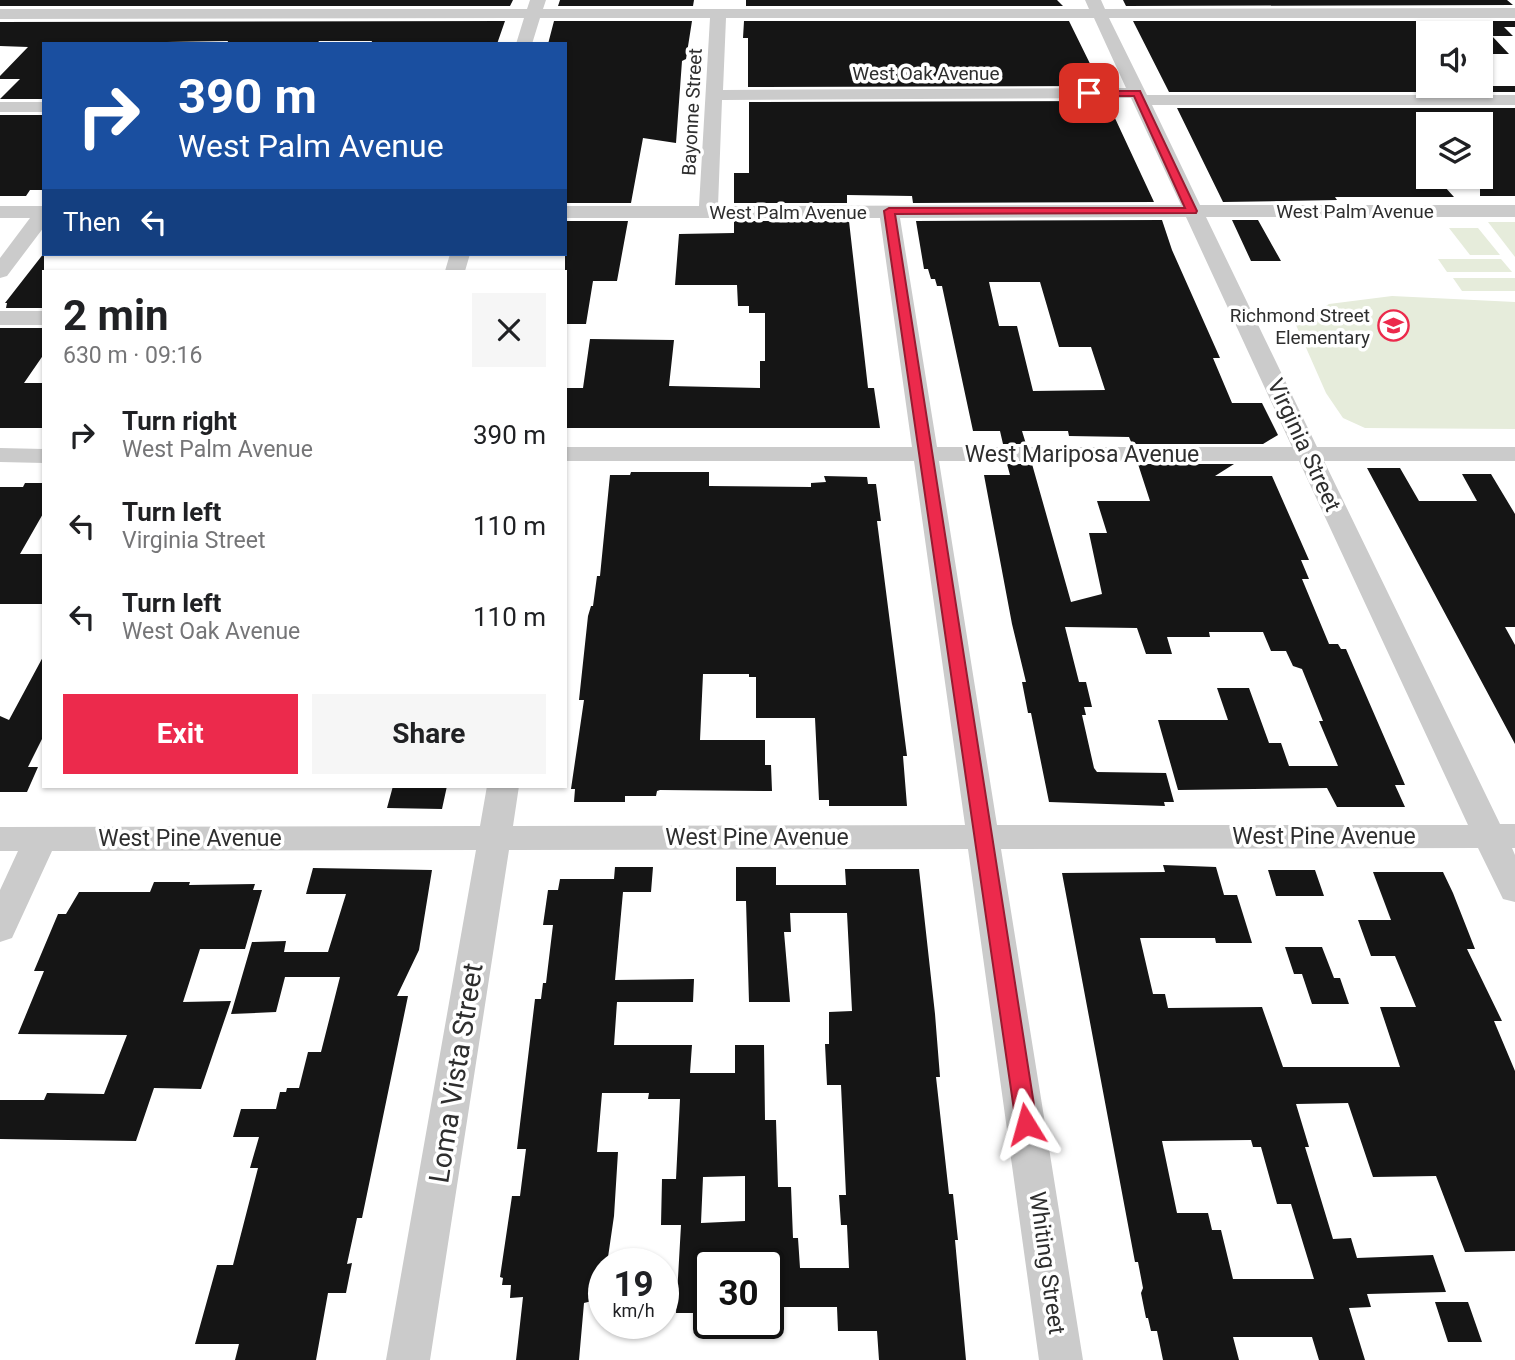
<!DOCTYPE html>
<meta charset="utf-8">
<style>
:root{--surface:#fff;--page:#f6f6f6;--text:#202124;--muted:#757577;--accent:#ec2a4c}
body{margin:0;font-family:Roboto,sans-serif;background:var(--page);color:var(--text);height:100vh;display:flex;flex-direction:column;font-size:26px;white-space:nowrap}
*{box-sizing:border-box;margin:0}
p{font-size:23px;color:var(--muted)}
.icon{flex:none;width:38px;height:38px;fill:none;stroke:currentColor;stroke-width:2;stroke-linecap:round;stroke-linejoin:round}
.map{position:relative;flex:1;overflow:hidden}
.panel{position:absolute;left:42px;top:270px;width:525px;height:518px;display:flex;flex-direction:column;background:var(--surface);border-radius:0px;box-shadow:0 2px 5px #0004}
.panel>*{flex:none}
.hud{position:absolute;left:42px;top:42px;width:525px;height:214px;border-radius:0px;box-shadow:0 2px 5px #0004;background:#1a4fa0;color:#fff;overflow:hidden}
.buttons{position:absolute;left:1416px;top:21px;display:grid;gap:14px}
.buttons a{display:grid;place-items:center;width:77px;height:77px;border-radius:0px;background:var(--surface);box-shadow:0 2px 5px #0004;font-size:35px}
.speed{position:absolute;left:588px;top:1248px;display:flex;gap:14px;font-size:35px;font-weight:700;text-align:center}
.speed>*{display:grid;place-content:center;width:91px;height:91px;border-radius:50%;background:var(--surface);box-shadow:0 2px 5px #0004;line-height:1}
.speed small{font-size:18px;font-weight:400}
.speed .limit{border:4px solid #111;border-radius:10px;background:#fff;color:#111}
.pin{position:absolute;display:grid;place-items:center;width:60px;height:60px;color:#fff;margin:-30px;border-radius:14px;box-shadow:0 4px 10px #0006}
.me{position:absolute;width:77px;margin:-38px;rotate:352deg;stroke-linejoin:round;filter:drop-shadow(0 0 5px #0008)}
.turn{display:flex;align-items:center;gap:24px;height:147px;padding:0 21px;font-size:32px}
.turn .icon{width:91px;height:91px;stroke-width:2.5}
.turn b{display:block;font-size:49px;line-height:60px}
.then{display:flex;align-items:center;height:66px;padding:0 21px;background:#0003;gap:14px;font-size:26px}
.round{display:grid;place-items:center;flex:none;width:74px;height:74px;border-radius:0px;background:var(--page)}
.headline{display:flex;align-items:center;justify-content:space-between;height:119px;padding:0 21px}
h1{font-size:42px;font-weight:700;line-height:52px}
.action{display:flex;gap:14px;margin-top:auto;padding:14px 21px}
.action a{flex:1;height:80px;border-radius:0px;background:var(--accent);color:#fff;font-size:28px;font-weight:700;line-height:80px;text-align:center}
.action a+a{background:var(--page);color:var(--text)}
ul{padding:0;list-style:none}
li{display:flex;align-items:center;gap:21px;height:91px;padding:0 21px}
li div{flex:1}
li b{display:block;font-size:26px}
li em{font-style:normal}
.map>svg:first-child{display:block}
.green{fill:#e6ecdb}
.building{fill:#151515;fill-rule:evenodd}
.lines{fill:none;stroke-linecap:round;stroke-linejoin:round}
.minor{fill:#cbcbcb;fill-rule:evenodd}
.route{fill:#ec2a4c;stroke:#991b31;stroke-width:2}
.labels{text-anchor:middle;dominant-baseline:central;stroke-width:7;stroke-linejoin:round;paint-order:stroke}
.far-street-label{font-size:19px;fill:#2e2e2e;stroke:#fff}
.far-poi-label{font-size:19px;fill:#2e2e2e;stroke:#fff;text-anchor:end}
.street-label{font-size:23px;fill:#2e2e2e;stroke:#fff}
.near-street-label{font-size:28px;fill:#2e2e2e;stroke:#fff}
</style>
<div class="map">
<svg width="1515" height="1360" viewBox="0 0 1515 1360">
<rect width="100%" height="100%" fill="#fff"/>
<path class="green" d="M1488,222H1515V257Z
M1449,228H1478L1500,255H1470Z
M1438,259H1501L1512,272H1447Z
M1453,278H1515V291H1462Z
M1392,296L1515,302V429L1365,428L1343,418L1326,393L1296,325L1329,304Z"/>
<path class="building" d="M0,0H513L510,6H0Z
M560,0H694L693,6H558Z
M746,0H1057L1063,6H746Z
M1123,0H1507L1513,5L1126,6Z
M505,21L497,44H371L372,41H319L317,44H227L228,41L44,44V99H0L20,79H0V76L28,47L0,46V22Z
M554,21H692L686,59L682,61L676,143L643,138L631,203H565V44H548Z
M744,21H1069L1101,86L748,87V38H743Z
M1133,21H1515V27H1504L1513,36H1492L1509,54H1480V33H1428V86H1515V92H1169Z
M1107,101L1154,202L913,203L912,196L847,195V203H734V173H749V102Z
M1177,108H1515V196H1480V124H1428V177H1436L1454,197H1335L1337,200L1223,202Z
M0,115H44V190H30L26,196H0Z
M1162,220L1172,250L1220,358H1213L1232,403H1262L1278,435L1263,444H1132L1129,437L1069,436L1068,431H1022L1026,444H1003L1000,431H973L942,286H937L935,279H931L928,269H924L916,221ZM989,282H1040L1059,347H1091L1105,390L1033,391L1017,326H999Z
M1232,220H1258L1281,261H1251Z
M565,221H628L617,281H593L586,324H565Z
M734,221H849L868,388H874L880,428H565V388H583L590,339L674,340L669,386L760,388V361H765V313H749V306H738L737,285H675L679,234L734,233Z
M44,253V308H6L7,303H5Z
M0,328H44V354L24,383H44V428H0Z
M1007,464H1032L1071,602L1102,594L1089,533H1107L1097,501H1150L1138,464H1234L1215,476H1272L1309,560H1301L1309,579H1302L1329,644H1338L1341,649H1346L1405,785H1395L1405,807H1337L1327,788L1178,790L1158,720H1228L1217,688H1249L1269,743H1281L1289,766H1338L1319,721H1323L1302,669L1293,666L1286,651H1271L1263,632H1209L1210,637H1167L1172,654H1146L1137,628L1065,627L1079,682H1086L1092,707H1084L1086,715H1082L1094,768L1097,772L1166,773L1174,802H1164L1165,806L1049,802L1031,713H1028L1022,682H1026L1012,624L984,475H1010Z
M1367,468H1400L1419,501H1477L1462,474H1491L1515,514V627H1505L1515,645V744Z
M631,472H709V486L811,487V483L826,482L824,476L867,477L868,484H876L881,521H877L907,756H903L907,806H829V800H819L815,718H756V677H749V674H703L700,740H765V765H771L772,791L660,790L657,791L656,796H625V802H574L575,789H571L584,700H579L588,616L591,606H593L597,576H600L610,475H630Z
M25,483H44V512L20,554H44V604H0V487H23Z
M44,655V735L28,767H38L27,792H0V716L9,720Z
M393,786H447L442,809L387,808Z
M1163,865L1216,867L1224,895H1237L1252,943H1216L1215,938H1140L1153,994H1165L1168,1008L1262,1007L1283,1067H1400L1380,1007H1416L1395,956H1371L1358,920H1391L1373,872H1443L1453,893L1475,949H1467L1502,1021H1494L1515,1071V1251L1465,1252L1436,1176L1373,1177L1348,1103L1296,1104L1309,1147H1305L1333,1239L1351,1238L1357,1258L1433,1255L1446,1292L1367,1294L1371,1307L1349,1308L1365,1360H1319L1312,1337H1233L1239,1360H1163L1157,1331H1151L1148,1318H1146L1141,1293L1143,1288L1138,1262H1135L1062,873L1165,872ZM1251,1140L1253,1147H1261L1277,1204H1291L1314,1279H1233L1221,1230H1212L1208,1213H1177L1162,1141Z
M615,867H653L651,892H623L615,980L694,979L693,1002H617L614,1045H692L690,1073H735V1045H764L765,1120H776L778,1187H791L793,1238H798L800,1268H849L847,1225H841L839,1195H846L841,1085H827L825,1044H829V1012L852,1011L847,913H790L791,932H784L790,1002H749L746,901H736V867H776V885H846L845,869H919L935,1014L940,1077H936L949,1194H953L958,1240H955L966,1360H879L877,1331H838L837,1307H768V1264H755V1256L706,1257L704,1313H676L681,1225H661L662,1179H676L680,1099H648L649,1093H602L597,1152H618L614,1216L607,1264H604V1296H592V1301L584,1303L579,1360H516L523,1297L510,1298L511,1285H502L503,1278L500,1277L512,1196H520L526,1149H517L535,999H541L543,983H546L553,925H543L548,890H558L560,879H614ZM745,1176V1221L701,1223L703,1177Z
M313,868L432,870L419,950L397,996H408L362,1218H357L347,1264L352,1263L346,1293H328L316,1360H235L239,1344H195L217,1265H233L258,1168H250L259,1137H233L241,1109H276L280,1092H286L287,1088H299L308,1052H321L340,977H285L276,1012L231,1014L252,942L286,941L284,952H328L346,894H306Z
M1268,870H1315L1324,896H1276Z
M154,882H190L189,885L255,884L253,890H262L245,949H200L183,1002L231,1001L201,1089L154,1088L136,1141L0,1139V1100H44L47,1093L104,1094L127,1035L18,1034L44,971H34L58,914H66L79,892H150Z
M1285,947H1322L1334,978H1340L1349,1004H1312L1302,974H1294Z
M1435,1302H1468L1482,1342H1448Z"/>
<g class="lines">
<path class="minor" d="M530,0H546L543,9H1089L1085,0H1101L1105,9L1515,8V18H1109L1147,95H1515V105H1152L1200,205H1515V217H1206L1317,447H1515V461H1324L1500,824H1515V848H1512L1515,855V902L1503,899L1478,848L1001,849L1083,1360H1039L968,849L509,850L430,1360H386L476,850L52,851L12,938L0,942V890L18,851H0V827L480,826L487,786H519L513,826L965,825L914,461H565V447H912L880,218H565V206H699L710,18H540L532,44H516L524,18L0,19V9H527ZM726,18H1094L1126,88L723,90ZM1131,98L1181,205L718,206L722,100ZM1186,217L1292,447H937L900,218ZM939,461H1299L1468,825H997Z
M0,102H44V112H0Z
M0,206H44V227L7,276L0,278V258L30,218H0Z
M450,254H470L465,271H445Z
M0,311H44V325H0Z
M0,448L44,449V463L0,462Z"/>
</g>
<path class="route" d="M1085,91H1140L1197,211L1196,213L895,214L1037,1124L1034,1130L1026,1132L1019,1130L1016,1124L884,211L889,208H1185L1134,96H1089L1085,95Z"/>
<defs>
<symbol id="school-ring" viewBox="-11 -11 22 22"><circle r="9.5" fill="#fff" stroke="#ec2a4c" stroke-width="1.5"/><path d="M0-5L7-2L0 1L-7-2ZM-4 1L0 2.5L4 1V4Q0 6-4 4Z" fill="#ec2a4c"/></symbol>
</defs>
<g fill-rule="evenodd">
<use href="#school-ring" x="1376" y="308" width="35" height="35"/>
</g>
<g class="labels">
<g class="far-street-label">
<text x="926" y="73">West Oak Avenue</text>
<text transform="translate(692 112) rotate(-87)">Bayonne Street</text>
<text x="1355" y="211">West Palm Avenue</text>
<text x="788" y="212">West Palm Avenue</text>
</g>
<g class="far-poi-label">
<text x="1370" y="315">Richmond Street<tspan x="1370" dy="22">Elementary</tspan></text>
</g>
<g class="street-label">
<text transform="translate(1304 445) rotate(65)">Virginia Street</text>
<text x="1082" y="454">West Mariposa Avenue</text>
<text x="1324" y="836">West Pine Avenue</text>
<text x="757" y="837">West Pine Avenue</text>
<text x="190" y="838">West Pine Avenue</text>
<text transform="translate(1047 1263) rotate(82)">Whiting Street</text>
</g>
<g class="near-street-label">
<text transform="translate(456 1073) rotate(-81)">Loma Vista Street</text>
</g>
</g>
</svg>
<div class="buttons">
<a><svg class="icon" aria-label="sound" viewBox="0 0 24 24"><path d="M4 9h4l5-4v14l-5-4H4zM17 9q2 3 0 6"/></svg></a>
<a><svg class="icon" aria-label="layers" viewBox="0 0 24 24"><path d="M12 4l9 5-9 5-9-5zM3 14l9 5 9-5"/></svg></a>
</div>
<div class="speed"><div>19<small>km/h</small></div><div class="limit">30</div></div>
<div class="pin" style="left:1089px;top:93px;background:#d93025"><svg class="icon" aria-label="arrive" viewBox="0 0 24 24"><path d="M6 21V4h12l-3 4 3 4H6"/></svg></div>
<svg class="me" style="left:1026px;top:1124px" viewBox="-20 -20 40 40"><path d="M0-17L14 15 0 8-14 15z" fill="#ec2a4c" stroke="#fff" stroke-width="4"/></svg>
<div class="hud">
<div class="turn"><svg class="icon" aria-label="right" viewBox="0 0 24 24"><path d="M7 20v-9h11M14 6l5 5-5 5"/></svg><div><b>390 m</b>West Palm Avenue</div></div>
<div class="then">Then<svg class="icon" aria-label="left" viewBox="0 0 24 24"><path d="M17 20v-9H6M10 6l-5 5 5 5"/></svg></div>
</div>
<section class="panel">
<div class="headline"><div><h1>2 min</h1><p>630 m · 09:16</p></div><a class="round"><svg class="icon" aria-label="close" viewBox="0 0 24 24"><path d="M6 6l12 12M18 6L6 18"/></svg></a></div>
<ul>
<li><svg class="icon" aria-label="right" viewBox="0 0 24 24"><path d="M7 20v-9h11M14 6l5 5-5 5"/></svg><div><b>Turn right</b><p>West Palm Avenue</p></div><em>390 m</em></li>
<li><svg class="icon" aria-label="left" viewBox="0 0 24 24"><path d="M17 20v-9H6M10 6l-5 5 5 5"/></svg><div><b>Turn left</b><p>Virginia Street</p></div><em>110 m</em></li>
<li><svg class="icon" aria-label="left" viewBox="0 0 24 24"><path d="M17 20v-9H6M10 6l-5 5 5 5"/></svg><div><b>Turn left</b><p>West Oak Avenue</p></div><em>110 m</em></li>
</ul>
<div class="action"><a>Exit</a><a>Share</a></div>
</section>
</div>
